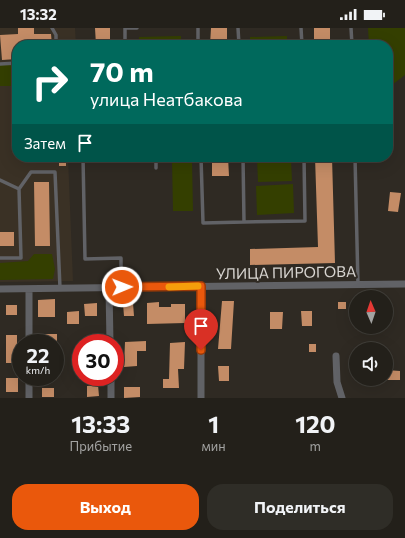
<!DOCTYPE html>
<html lang="ru">
<meta charset="utf-8">
<style>
:root{--surface:#23201a;--page:#2f2d27;--text:#f1f3f6;--muted:#a3a3a2;--line:#403e39;--accent:#ea580c}
body{margin:0;font-family:Commissioner,sans-serif;background:var(--page);color:var(--text);height:100vh;display:flex;flex-direction:column;font-size:15px;white-space:nowrap}
*{box-sizing:border-box;margin:0}
p{font-size:13px;color:var(--muted)}
.icon{flex:none;width:22px;height:22px;fill:none;stroke:currentColor;stroke-width:2;stroke-linecap:round;stroke-linejoin:round}
.map{position:relative;height:370px;overflow:hidden}
.sheet{display:flex;flex-direction:column;background:var(--surface);flex:1}
.sheet>*{flex:none}
.hud{position:absolute;left:12px;top:12px;width:381px;height:122px;border-radius:16px;box-shadow:0 4px 16px #0002,0 0 0 1px var(--line);background:#00695c;color:#fff;overflow:hidden}
.needle{width:26px;rotate:358deg}
.buttons{position:absolute;left:349px;top:262px;display:grid;gap:8px}
.buttons a{display:grid;place-items:center;width:44px;height:44px;border-radius:50%;background:var(--surface);box-shadow:0 4px 16px #0002,0 0 0 1px var(--line);font-size:20px}
.speed{position:absolute;left:12px;top:306px;display:flex;gap:8px;font-size:20px;font-weight:700;text-align:center}
.speed>*{display:grid;place-content:center;width:52px;height:52px;border-radius:50%;background:var(--surface);box-shadow:0 4px 16px #0002,0 0 0 1px var(--line);line-height:1}
.speed small{font-size:10px;font-weight:400}
.speed .limit{border:6px solid #d22;background:#fff;color:#111}
.pin{position:absolute;display:grid;place-items:center;width:34px;height:34px;color:#fff;margin:-41px -17px;border-radius:50% 50% 50% 0;rotate:-45deg;box-shadow:0 0 4px #0007}
.pin .icon{rotate:45deg}
.me{position:absolute;width:44px;margin:-22px;rotate:89deg;stroke-linejoin:round;filter:drop-shadow(0 0 3px #0008)}
.turn{display:flex;align-items:center;gap:14px;height:84px;padding:0 12px;font-size:18px}
.turn .icon{width:52px;height:52px;stroke-width:2.5}
.turn b{display:block;font-size:28px;line-height:34px}
.then{display:flex;align-items:center;height:38px;padding:0 12px;background:#0003;gap:8px;font-size:15px}
.eta{display:flex;justify-content:space-evenly;align-items:center;height:68px;text-align:center}
.eta b{font-size:24px;font-weight:700;line-height:28px}
.button{display:flex;gap:8px;margin-top:auto;padding:8px 12px}
.button a{flex:1;height:46px;border-radius:16px;background:var(--accent);color:#fff;font-size:16px;font-weight:700;line-height:46px;text-align:center}
.button a+a{background:var(--page);color:var(--text)}
.status{display:flex;justify-content:space-between;align-items:center;height:28px;padding:0 20px;background:var(--surface);direction:ltr}
.status svg{height:11px;fill:currentColor}
.map>svg:first-child{display:block}
.built{fill:#3a3125}
.green{fill:#343f00}
.building{fill:#c48c66}
.lines{fill:none;stroke-linecap:round;stroke-linejoin:round}
.lane{stroke:#616266;stroke-width:3.5}
.street{stroke:#616266;stroke-width:7}
.route-casing{stroke:#983908;stroke-width:10}
.route{stroke:#ea580c;stroke-width:7}
.slow{stroke:#f59e0b;stroke-width:7}
.labels{text-anchor:middle;dominant-baseline:central;stroke-width:4;stroke-linejoin:round;paint-order:stroke}
.street-label{font-size:15px;fill:#d7d4d0;stroke:#2f2a23}
</style>
<div class="status"><b>13:32</b><svg viewBox="0 0 49 12"><path d="M0 12V9h3v3zM5 12V6h3v6zM10 12V3h3v9zM15 12V0h3v12zM26 1h20v11H26zM47 4h2v5h-2z"/></svg></div>
<div class="map">
<svg width="405" height="370" viewBox="0 0 405 370">
<rect width="100%" height="100%" fill="#2f2a23"/>
<path class="built" d="M0,0H75L76,17H17V129H68L73,253L0,254Z"/>
<path class="green" d="M368,0H405V47L392,57L388,56V17H369Z
M181,8V17H139V9Z
M287,8V17H250V9Z
M0,37H17V58H0Z
M192,131L193,183H173L172,132Z
M257,131H291L292,153L258,154Z
M293,156L294,185L257,187L256,158Z
M34,226H52L55,241L53,251L0,252V235L28,233Z"/>
<path class="building" d="M18,0H34V6H51L52,17H17V31L2,32L0,7L18,6Z
M95,0H110V17H96Z
M211,0H227V17H210Z
M314,0H330V17H314Z
M59,129H66V138H59Z
M212,129H228L229,148H212Z
M315,129H332L335,235L250,237V221L318,219Z
M34,154H49L50,218H35Z
M390,164L401,165L398,184L388,183Z
M0,204H14V218H0Z
M55,271V289H38V272Z
M222,273H234L231,321H218Z
M159,274V279H171V276H185V295L147,296V275Z
M338,274H346V281H338Z
M97,275V288H85L84,276Z
M133,275L134,288H124L123,276Z
M6,277H17V287H6Z
M79,283V296H67V284Z
M301,283H312V298H302Z
M270,284H283L282,301H270Z
M42,306H57V315H42Z
M6,307H17V335H6Z
M146,313V323H137V338L124,339L125,314Z
M185,314L184,341H178L179,360H163V351H169L170,315Z
M309,316H316V324H309Z
M218,338H229V353H219Z
M386,342L400,343V352H386Z
M6,350H18V364H6Z
M98,357L99,368L87,369V358Z
M124,359H140V369L124,370Z
M42,360H54V369H42Z"/>
<g class="lines">
<path class="lane" d="M52,0L56,7V17
M198,0V17
M238,0L239,17
M301,0L302,17
M351,0L352,17
M125,17V0H137
M0,36L17,35
M83,129L85,231L121,230V259
M156,129V140
M201,129L203,195L244,194L243,129
M355,129L358,257
M0,152L19,161L31,144H55L60,260
M244,194L305,193L304,129
M0,230H21L19,161"/>
<path class="street" d="M201,258V370
M109,260L110,315
M0,261L405,256
M29,315V261
M336,328L337,354L342,370
M111,349V370
M29,370V349"/>
</g>
<g class="lines">
<defs>
<path id="route" d="M122,259L201,258V322"/>
</defs>
<use href="#route" class="route-casing"/>
<use href="#route" class="route"/>
<path class="slow" d="M169,259L198,258"/>
</g>
<g class="labels">
<g class="street-label">
<text transform="translate(286 244) rotate(-1)">УЛИЦА ПИРОГОВА</text>
</g>
</g>
</svg>
<div class="buttons">
<a><svg class="needle" viewBox="-14 -14 28 28"><path d="M0-13l5 13h-10z" fill="#e53935"/><path d="M0 13l5-13h-10z" fill="#a3a3a2"/></svg></a>
<a><svg class="icon" aria-label="sound" viewBox="0 0 24 24"><path d="M4 9h4l5-4v14l-5-4H4zM17 9q2 3 0 6"/></svg></a>
</div>
<div class="speed"><div>22<small>km/h</small></div><div class="limit">30</div></div>
<div class="pin" style="left:201px;top:322px;background:#d93025"><svg class="icon" aria-label="arrive" viewBox="0 0 24 24"><path d="M6 21V4h12l-3 4 3 4H6"/></svg></div>
<svg class="me" style="left:122px;top:259px" viewBox="-20 -20 40 40"><circle r="17" fill="#ea580c" stroke="#fff" stroke-width="3"/><path d="M0-11L8 9 0 5-8 9z" fill="#fff"/></svg>
<div class="hud">
<div class="turn"><svg class="icon" aria-label="right" viewBox="0 0 24 24"><path d="M7 20v-9h11M14 6l5 5-5 5"/></svg><div><b>70 m</b>улица Неатбакова</div></div>
<div class="then">Затем<svg class="icon" aria-label="arrive" viewBox="0 0 24 24"><path d="M6 21V4h12l-3 4 3 4H6"/></svg></div>
</div>
</div>
<section class="sheet">
<div class="eta">
<div><b>13:33</b><p>Прибытие</p></div>
<div><b>1</b><p>мин</p></div>
<div><b>120</b><p>m</p></div>
</div>
<div class="button"><a>Выход</a><a>Поделиться</a></div>
</section>
